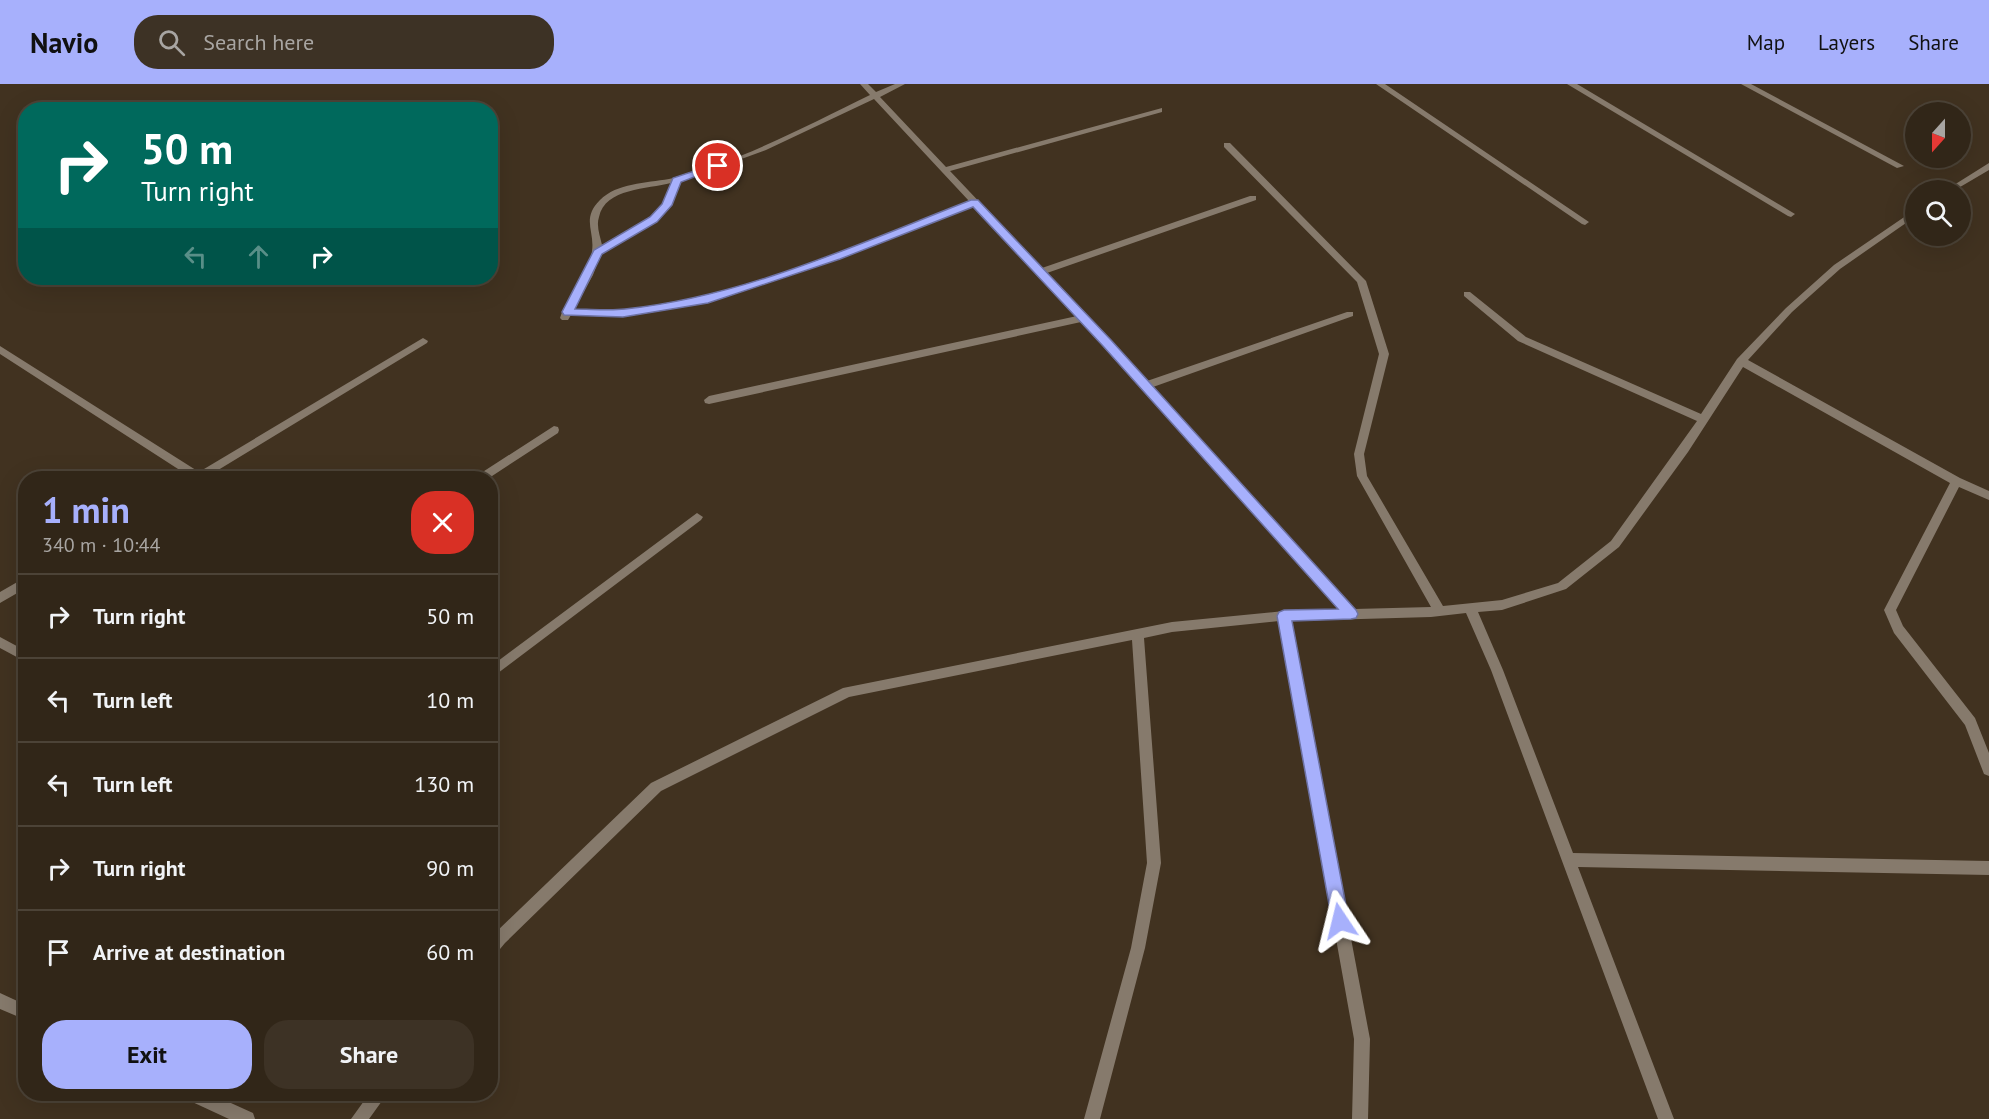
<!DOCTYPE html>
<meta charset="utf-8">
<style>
:root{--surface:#312618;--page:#3d3225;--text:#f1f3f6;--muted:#a8a5a2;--line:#4c4337;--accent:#a7b0fc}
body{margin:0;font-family:"PT Sans",sans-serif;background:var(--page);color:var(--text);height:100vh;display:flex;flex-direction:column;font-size:22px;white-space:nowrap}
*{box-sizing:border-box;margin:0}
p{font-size:20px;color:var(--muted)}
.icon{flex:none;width:33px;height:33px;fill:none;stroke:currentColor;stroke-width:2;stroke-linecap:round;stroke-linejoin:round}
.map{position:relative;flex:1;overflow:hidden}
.panel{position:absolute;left:18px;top:387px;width:480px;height:630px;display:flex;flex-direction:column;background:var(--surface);border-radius:24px;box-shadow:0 6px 24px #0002,0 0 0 2px var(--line)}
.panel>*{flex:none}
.guide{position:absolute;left:18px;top:18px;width:480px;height:183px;border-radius:24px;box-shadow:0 6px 24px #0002,0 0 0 2px var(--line);background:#00695c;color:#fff;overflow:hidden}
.needle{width:39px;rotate:201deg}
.fabs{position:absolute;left:1905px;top:18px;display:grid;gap:12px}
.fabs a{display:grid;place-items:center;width:66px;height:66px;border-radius:50%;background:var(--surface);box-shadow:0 6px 24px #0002,0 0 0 2px var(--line);font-size:30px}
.pin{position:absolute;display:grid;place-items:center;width:51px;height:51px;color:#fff;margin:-26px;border:3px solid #fff;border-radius:50%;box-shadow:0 2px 6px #0007}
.me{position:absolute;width:66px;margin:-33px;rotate:350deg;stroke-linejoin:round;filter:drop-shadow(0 0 4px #0008)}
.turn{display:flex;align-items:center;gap:21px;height:126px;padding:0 24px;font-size:27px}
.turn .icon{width:78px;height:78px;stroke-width:2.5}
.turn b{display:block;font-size:42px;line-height:51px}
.lanes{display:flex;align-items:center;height:57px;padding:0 24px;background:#0003;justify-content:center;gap:30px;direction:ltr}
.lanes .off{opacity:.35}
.round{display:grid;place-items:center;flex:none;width:63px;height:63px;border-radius:24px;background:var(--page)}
.summary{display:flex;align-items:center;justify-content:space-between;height:102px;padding:0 24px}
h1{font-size:36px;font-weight:700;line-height:45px;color:var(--accent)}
.action{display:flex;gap:12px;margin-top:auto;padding:12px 24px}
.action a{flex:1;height:69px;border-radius:24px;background:var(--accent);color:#111;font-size:24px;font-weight:700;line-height:69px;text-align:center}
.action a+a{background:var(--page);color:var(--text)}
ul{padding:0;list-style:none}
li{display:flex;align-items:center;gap:18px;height:84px;padding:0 24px;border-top:2px solid var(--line)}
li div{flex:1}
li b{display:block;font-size:22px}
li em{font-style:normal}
header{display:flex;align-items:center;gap:36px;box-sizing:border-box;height:84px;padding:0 30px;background:var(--accent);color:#111}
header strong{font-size:28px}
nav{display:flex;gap:33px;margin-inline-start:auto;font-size:21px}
.search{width:420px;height:54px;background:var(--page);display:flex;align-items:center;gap:15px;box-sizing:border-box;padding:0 21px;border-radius:24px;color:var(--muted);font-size:22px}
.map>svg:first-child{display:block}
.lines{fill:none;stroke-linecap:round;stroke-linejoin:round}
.minor{fill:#867a6c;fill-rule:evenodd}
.route{fill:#a7b0fc;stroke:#6d72a4;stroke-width:1.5}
</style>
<header>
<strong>Navio</strong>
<div class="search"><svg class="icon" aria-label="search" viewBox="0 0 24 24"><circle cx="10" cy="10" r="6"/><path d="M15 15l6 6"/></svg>Search here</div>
<nav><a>Map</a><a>Layers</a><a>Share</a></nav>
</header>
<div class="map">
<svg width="1989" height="1035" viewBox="0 0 1989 1035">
<rect width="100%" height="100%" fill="#413220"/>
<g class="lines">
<path class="minor" d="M860,0H868L876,8L895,0H905L880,13L946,83L1162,24V28L950,87L1042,184L1250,112H1256V116L1047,189L1147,297L1347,228H1353V232L1153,303L1354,525L1431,523L1357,392L1354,370L1379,270L1357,198L1224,63V59H1230L1366,197L1389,270L1364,370L1367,392L1443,522L1502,516L1558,499L1611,457L1697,337L1518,257L1464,212V208H1470L1526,253L1701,330L1737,275L1786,224L1834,181L1916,125V132L1840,185L1792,228L1748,276L1960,394L1989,407V416L1959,403L1896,526L1903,542L1975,634L1989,669V692L1984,690L1965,641L1894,549L1884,526L1950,399L1743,283L1688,368L1619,463L1566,505L1502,526L1478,528L1503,586L1573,769L1989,777V791L1578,783L1674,1035H1658L1491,586L1466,529L1431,533L1291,537L1370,955L1368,1035H1352L1354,955L1279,537L1172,548L1144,554L1161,779L1145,864L1100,1035H1084L1131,864L1147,779L1132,556L849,613L661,707L505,859L495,871L490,873V854L495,849L651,699L843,604L1172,538L1284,527L1340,526L1081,238L709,320L705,319L704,316L709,312L1077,232L973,122L840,175L711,217L623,232L571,231L568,236H562L560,234L562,228C572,215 590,184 592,167C595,147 581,135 600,116C617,99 646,99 669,95C736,80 808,41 870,11ZM874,15L969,117C859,161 744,213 625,226C608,227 591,225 574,225L593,191L601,169L656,137L671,121L681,97L766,66ZM671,99L663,120L650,133L602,161C600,152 596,142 599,133C605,104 648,105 671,99Z
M1376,0H1385L1589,138L1585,141L1582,140Z
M1567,0H1577L1795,130L1791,133L1788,132Z
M1741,0H1751L1904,82L1897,84Z
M1989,79V86L1955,106H1946Z
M423,254L428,257L427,259L205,394H192L0,270V262L199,388Z
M554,342L558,343L559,346L558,349L489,394H477L478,391Z
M697,429L703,433L701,436L490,595V583Z
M26,493V504L0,519V508Z
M0,553L26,567V578L0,564Z
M0,909L26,921V936L0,925Z
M186,1010H211L253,1029L255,1035H229L188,1016Z
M369,1010H387L369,1035H351Z"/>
</g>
<path class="route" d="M715,80L723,82L681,98L672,121L657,138L602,170L575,225C591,225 609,227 625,225C744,213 860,159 971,116H978L1111,256L1356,526L1358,530L1356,534L1351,535L1292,537L1349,837L1346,843L1340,845L1335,843L1332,837L1277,532L1279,528L1284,526L1338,525L1103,262L973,123L840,175L708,219L623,233L564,231L562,228L594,166L650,133L662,120L673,94Z"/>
</svg>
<div class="fabs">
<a><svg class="needle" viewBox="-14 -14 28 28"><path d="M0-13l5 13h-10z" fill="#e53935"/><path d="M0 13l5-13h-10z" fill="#a8a5a2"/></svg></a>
<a><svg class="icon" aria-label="search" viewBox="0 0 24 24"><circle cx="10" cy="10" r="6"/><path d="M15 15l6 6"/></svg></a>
</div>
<div class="pin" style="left:718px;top:82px;background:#d93025"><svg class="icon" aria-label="arrive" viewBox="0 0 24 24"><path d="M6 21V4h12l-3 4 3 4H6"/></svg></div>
<svg class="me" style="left:1340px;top:837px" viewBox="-20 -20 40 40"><path d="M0-17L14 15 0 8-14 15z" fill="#a7b0fc" stroke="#fff" stroke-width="4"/></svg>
<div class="guide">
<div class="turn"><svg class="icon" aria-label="right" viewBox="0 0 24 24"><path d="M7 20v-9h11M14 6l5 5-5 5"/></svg><div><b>50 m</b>Turn right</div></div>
<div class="lanes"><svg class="icon off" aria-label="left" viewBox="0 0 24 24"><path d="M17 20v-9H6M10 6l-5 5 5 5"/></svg><svg class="icon off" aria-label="ahead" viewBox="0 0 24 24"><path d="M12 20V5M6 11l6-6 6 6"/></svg><svg class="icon" aria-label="right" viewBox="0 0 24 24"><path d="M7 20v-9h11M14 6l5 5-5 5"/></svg></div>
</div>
<section class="panel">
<div class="summary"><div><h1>1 min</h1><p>340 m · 10:44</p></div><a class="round" style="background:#d93025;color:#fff"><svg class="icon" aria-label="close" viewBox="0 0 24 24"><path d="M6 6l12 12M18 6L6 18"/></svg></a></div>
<ul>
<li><svg class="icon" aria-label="right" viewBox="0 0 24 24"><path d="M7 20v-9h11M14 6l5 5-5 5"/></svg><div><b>Turn right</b></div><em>50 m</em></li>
<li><svg class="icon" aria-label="left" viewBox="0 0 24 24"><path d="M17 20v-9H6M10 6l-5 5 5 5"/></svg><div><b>Turn left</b></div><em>10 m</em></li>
<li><svg class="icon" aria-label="left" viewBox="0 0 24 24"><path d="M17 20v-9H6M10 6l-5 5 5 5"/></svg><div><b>Turn left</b></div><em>130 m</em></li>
<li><svg class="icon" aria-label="right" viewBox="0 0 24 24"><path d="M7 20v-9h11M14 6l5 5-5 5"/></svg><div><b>Turn right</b></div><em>90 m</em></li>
<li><svg class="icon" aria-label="arrive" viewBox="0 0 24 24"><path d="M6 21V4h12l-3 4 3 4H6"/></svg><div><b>Arrive at destination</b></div><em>60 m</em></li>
</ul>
<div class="action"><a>Exit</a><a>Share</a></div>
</section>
</div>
